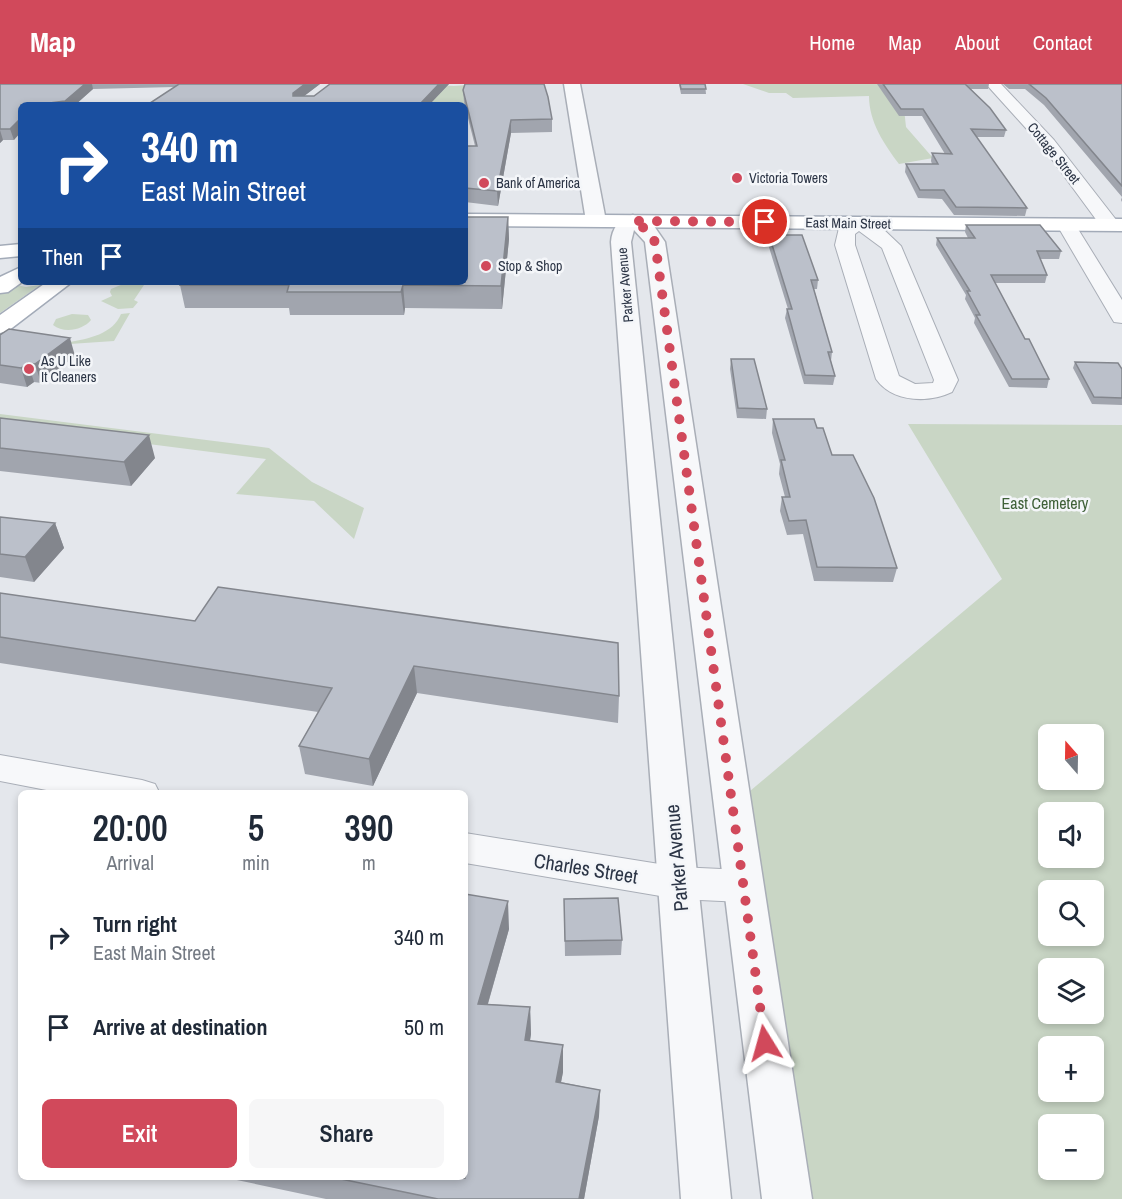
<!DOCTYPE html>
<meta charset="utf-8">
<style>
:root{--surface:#fff;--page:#f6f6f7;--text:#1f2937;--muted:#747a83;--accent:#d1495b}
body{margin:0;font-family:"Archivo Narrow",sans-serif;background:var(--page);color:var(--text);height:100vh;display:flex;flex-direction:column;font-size:22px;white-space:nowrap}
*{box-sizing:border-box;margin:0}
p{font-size:20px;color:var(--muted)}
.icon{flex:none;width:33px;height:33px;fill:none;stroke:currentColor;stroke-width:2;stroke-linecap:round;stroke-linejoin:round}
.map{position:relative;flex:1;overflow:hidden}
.drawer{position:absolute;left:18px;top:706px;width:450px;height:390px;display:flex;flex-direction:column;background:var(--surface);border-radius:9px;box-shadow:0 3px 9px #0003}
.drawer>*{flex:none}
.banner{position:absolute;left:18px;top:18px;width:450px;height:183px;border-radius:9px;box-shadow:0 3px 9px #0003;background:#1a4fa0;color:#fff;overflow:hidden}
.needle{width:39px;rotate:340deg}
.buttons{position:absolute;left:1038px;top:640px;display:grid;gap:12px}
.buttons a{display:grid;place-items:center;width:66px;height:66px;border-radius:9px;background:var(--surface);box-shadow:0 3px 9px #0003;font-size:30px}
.pin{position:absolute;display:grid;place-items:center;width:51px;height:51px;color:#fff;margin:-26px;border:3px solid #fff;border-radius:50%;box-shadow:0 2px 6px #0007}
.me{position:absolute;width:66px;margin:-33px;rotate:352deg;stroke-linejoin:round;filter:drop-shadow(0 0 4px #0008)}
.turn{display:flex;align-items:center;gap:21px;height:126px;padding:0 24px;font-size:27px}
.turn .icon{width:78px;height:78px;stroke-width:2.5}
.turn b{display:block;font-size:42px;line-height:51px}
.then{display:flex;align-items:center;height:57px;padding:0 24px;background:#0003;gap:12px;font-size:22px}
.eta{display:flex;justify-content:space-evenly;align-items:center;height:102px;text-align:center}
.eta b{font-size:36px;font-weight:600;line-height:42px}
.button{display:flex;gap:12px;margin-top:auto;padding:12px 24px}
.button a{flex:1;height:69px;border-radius:9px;background:var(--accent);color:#fff;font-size:24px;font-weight:600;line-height:69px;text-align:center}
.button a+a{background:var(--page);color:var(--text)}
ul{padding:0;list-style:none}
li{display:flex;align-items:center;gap:18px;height:90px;padding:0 24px}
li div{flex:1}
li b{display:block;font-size:22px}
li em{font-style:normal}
header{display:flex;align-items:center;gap:36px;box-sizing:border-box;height:84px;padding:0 30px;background:var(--accent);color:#fff}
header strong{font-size:28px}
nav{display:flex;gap:33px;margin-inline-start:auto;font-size:21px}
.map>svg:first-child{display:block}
.green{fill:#c9d6c5;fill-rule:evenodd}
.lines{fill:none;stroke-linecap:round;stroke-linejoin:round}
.minor-casing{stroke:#a9aeb7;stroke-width:2}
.tertiary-casing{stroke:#a9aeb7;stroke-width:3}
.primary-casing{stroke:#a3abb8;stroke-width:3}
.minor{fill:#f7f8fa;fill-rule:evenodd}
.tertiary{fill:#f7f8fa;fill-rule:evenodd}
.primary{fill:#fff;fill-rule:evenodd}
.wall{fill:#a1a5ae}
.shaded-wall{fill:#83868d}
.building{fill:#bbc0ca;stroke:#83868d;stroke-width:1.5}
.route{stroke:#d1495b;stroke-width:10;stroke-dasharray:0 18}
.poi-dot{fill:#d1495b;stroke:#f4f6f9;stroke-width:2}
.labels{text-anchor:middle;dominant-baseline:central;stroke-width:5;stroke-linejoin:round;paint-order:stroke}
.far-street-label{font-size:14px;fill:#2b3445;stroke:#f4f6f9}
.far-poi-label{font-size:14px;fill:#2b3445;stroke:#f4f6f9;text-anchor:start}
.park-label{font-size:16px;fill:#3f6138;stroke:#f4f6f9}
.near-street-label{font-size:20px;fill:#2b3445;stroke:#f4f6f9}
</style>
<header>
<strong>Map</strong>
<nav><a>Home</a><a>Map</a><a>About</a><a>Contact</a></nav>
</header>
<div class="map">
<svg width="1122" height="1115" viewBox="0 0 1122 1115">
<rect width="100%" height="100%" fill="#e4e7ec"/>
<path class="green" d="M414,0L454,2L481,0L501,27L465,28V21H415Z
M743,0H889L903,15L906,43L933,74L899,80C884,60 869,38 869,12L793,14L786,9H769Z
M18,197L17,201L26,203L40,201L0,229V210Z
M128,198H146L134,216L138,218L133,224L118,225L101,217L112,212L110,208L111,205Z
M130,229L114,257L70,260L69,258C88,255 113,250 121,230Z
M72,230L88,231L91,236C83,246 64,250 53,241L56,235Z
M0,330L269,364L312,398L364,424L354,455L314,417L236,410L266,375L0,341Z
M908,340L1122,341V1115H813L750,707L1002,495ZM1048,651H1094V696H1048ZM1048,729H1094V774H1048ZM1048,807H1094V852H1048ZM1048,885H1094V930H1048ZM1048,963H1094V1008H1048ZM1048,1041H1094V1086H1048Z"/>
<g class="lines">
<defs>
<path id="minor" d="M986,0H1001L1054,56L1117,137L1119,141L1117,145H1103L1042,62Z
M858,133L881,143L901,162L958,296L952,308C929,319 893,319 876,295L835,161L839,144L851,135ZM859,147L882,164L934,296L933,299L915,300L899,292L855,161V150Z
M1066,135L1073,137L1122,216V239L1114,238L1111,233L1057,141L1059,137Z
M0,671L142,696L155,700L160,710H67L0,697Z
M465,749L678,783L743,786L757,791L762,802L757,813L743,818L678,815L465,779Z"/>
<path id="tertiary" d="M564,0H580L606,137L603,141H589L586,137Z
M633,131L654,142L665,158L812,1115H762L645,158L634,146L631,158L731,1115H681L611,158C612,144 619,135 633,131Z"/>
<path id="primary" d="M465,130L1122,135V147L465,142Z
M21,160V172L0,174V162Z
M21,183L22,198L8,208L0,209V193Z
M47,198H72L8,247L0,249V231Z"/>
</defs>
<use href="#minor" class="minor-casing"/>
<use href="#tertiary" class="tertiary-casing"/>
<use href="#primary" class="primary-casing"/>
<use href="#minor" class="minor"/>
<use href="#tertiary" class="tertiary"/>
<use href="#primary" class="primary"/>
</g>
<path class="wall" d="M0,0H320L304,12H314L330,0H449L429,21H147L175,3L93,5L75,21H21L14,56H3L0,59Z
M679,0H705L706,10H681Z
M877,0H989L988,5H971L1006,46L1004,53H976L1027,124L1025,132L954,131L942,115L918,114L905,88L906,80H932L931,77L932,69L945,70L922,32H899Z
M1003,0H1122V118L1121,116L1122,113L1044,21L1025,5H1009Z
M463,6L552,35V48L511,49L498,122L465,118V62H475L464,18Z
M508,133L509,155L502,225L405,224L404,231H290L289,224H185L180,201Z
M966,141L1061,167L1059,175H1040L1047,191L1045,199H995L1025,255L1049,295L1047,304L1009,303L974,239L975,234L965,215L966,211L936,161L937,154H968L965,148Z
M769,151L818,196L817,205H814L832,268L831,277L835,292L833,301L804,300L785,234L787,225H788L768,160Z
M0,251L75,272L41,299L34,298L27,303L0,299Z
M731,275L767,325L766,335L737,334L730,285Z
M1075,278L1122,285V321L1092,320L1073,284Z
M0,334L155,374L131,402L0,387Z
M773,335L817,344L897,484L893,498L814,497L803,450L787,451L780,427L782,413H785L779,390L780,380L772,349Z
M0,433L55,439L64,464L34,498L0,493Z
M0,509L619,612L618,639L417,609L373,702L305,690L299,662L318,628L0,579Z
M465,810L509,845L488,920L530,923L531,950L530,956L563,988L561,998L600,1006L599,1032L584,1115H326L232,1095V1094H465Z
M564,815L622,856L621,871L565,872Z"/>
<path class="shaded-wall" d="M85,0H92L93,5L75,21H34Z
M305,0H320L295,19L293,9Z
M439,0H449L429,21H419Z
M21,34V48L14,56L10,45Z
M511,36V49L498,122L497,107Z
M0,46L3,56L0,59Z
M508,133L509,155L502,225L501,202Z
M403,201L405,224L404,231L401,208Z
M70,254L75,272L41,299L35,280Z
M28,279L34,298L27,303L21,284Z
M149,351L155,374L131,402L124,378Z
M55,439L64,464L34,498L25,473Z
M414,582L417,609L373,702L369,675Z
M508,817L509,845L480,947L478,920Z
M530,923L531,950L526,982L525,956Z
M563,961V988L556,1024V998Z
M600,1006L599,1032L584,1115H579Z"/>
<path class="building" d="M0,0H85L65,17L34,21H21V34L10,45H0Z
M179,0H305L293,9V12H314L330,0H439L419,21H147Z
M465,0H544L548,13L552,35L511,36L497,107L465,104V62H477L463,6Z
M680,0H705L706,5H681Z
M883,0H965L990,24L1006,46L971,45L1027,124L956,123L944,106H920L906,80H938L932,69L952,70L923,25H901Z
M1029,0H1122V102L1046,14Z
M465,133H508L501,202L403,201L401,208H287L289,201H180L181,198H465Z
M966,141H1040L1061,167H1037L1047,191H991L1025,255H1029L1049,295H1012L976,231H980L967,207H970L937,154H975Z
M769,151H802L818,196H811L832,268H828L835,292L805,291L787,225H792Z
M9,245L70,254L35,280L28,279L21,284L0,281V251Z
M731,275H754L767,325L738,324Z
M1075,278L1118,279L1122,285V314L1094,313Z
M0,334L149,351L124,378L0,364Z
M773,335H814L817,344H823L832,371H853L874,414L897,484L817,483L806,436L789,437L782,413H790L781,376H785Z
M0,433L55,439L25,473L0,470Z
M218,503L618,559L619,612L414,582L369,675L299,662L332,604L0,553V509L195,537Z
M465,810L508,817L478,920L530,923L525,956L563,961L556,998L600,1006L579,1115H438L336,1094H465Z
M618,814L622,856L565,857L564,815Z"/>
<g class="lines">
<path class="route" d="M765,138L633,137L647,146L655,158L765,959"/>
</g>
<g class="poi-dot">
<circle cx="737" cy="94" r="6"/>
<circle cx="484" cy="99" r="6"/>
<circle cx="486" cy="182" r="6"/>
<circle cx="29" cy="285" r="6"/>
</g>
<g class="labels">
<g class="far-street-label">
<text transform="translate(1054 69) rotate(51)">Cottage Street</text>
<text transform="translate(848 139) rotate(1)">East Main Street</text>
<text transform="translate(625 201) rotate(-95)">Parker Avenue</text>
</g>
<g class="far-poi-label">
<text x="749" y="94">Victoria Towers</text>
<text x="496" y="99">Bank of America</text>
<text x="498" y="182">Stop &amp; Shop</text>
<text x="41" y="277">As U Like<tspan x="41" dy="16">It Cleaners</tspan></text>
</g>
<g class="park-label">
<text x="1045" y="419">East Cemetery</text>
</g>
<g class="near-street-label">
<text transform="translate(676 774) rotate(-95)">Parker Avenue</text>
<text transform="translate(586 784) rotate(9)">Charles Street</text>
</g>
</g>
</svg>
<div class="buttons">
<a><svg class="needle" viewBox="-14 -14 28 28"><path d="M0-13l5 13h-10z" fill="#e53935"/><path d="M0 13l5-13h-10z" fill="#747a83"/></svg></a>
<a><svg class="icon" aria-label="sound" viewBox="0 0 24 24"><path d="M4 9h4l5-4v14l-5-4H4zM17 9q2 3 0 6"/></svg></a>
<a><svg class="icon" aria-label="search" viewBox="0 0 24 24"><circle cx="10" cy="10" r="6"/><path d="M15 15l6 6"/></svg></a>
<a><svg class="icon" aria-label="layers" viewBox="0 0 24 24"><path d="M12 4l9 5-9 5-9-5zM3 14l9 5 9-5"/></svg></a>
<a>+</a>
<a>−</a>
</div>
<div class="pin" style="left:765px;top:138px;background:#d93025"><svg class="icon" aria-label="arrive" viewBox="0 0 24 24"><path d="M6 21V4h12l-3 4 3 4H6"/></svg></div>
<svg class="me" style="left:765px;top:959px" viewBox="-20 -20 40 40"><path d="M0-17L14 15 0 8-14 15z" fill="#d1495b" stroke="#fff" stroke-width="4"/></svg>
<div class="banner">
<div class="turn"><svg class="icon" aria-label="right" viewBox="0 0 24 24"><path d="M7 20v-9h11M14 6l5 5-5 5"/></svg><div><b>340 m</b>East Main Street</div></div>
<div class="then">Then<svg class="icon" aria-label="arrive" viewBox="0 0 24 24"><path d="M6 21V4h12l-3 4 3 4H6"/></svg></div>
</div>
<section class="drawer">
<div class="eta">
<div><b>20:00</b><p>Arrival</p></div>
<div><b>5</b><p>min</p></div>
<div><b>390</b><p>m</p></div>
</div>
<ul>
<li><svg class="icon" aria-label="right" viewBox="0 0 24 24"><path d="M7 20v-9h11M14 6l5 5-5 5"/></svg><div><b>Turn right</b><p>East Main Street</p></div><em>340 m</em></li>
<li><svg class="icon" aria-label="arrive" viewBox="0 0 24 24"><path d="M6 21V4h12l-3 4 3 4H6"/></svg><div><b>Arrive at destination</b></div><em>50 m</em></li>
</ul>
<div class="button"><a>Exit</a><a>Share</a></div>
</section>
</div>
